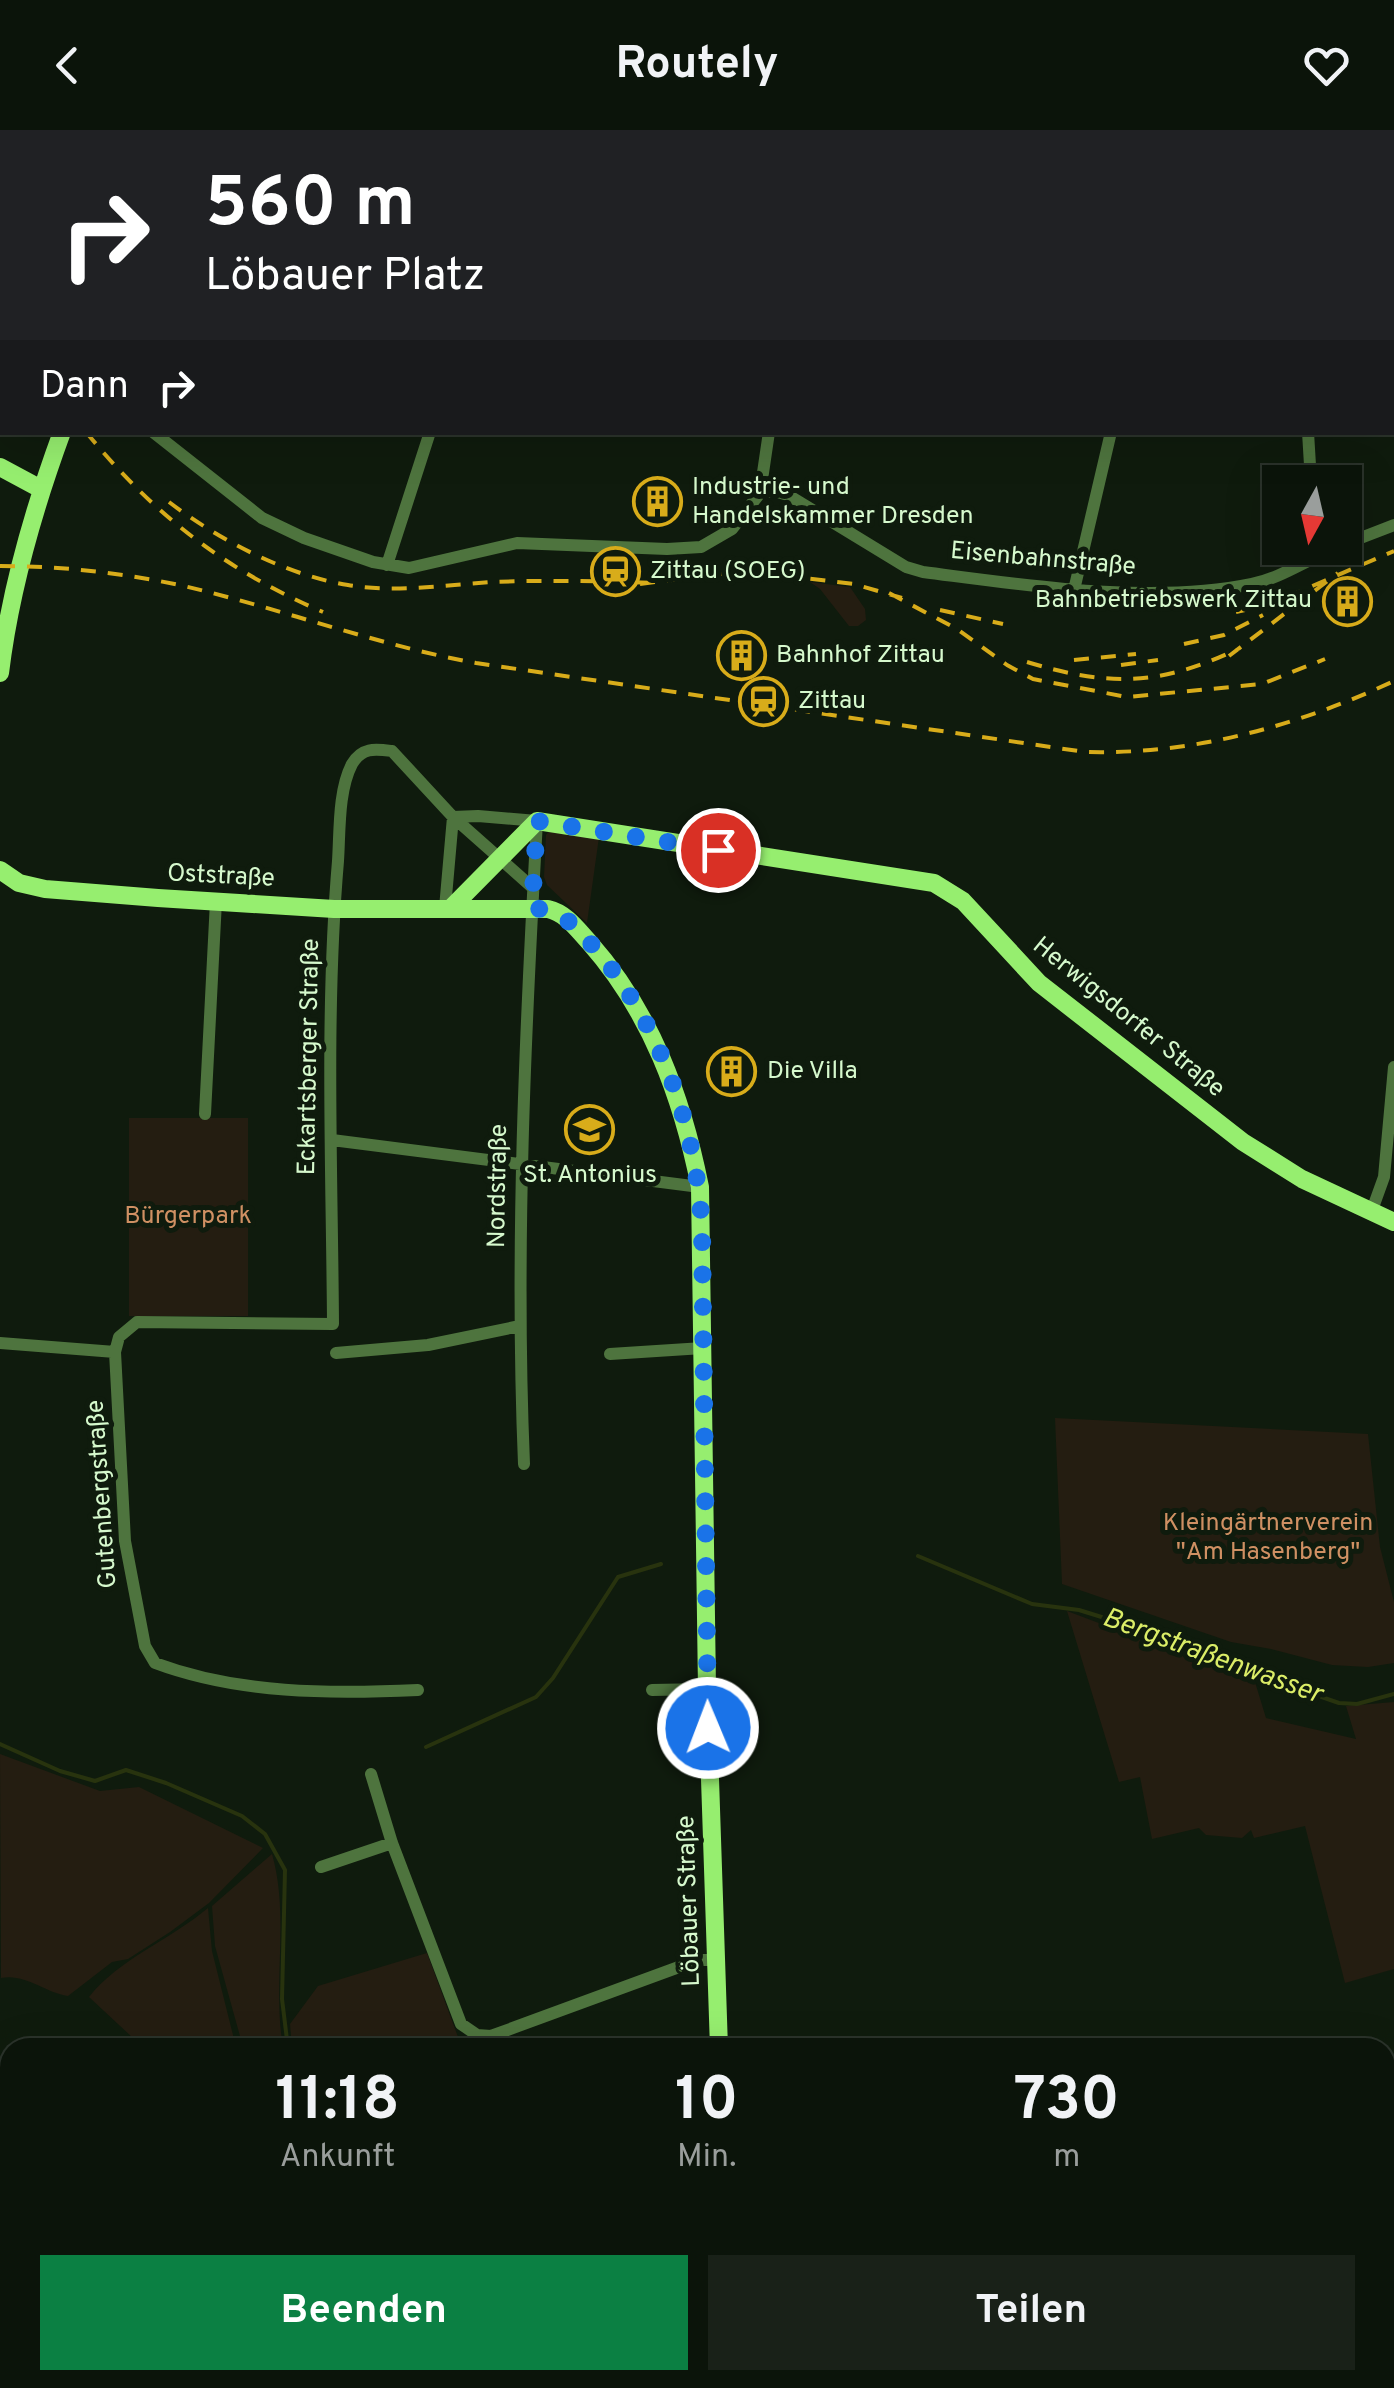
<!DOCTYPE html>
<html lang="de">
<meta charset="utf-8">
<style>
:root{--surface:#0b140a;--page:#192118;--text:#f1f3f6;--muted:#9a9e9c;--line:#2b332b;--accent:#0b8043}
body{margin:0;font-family:Overpass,sans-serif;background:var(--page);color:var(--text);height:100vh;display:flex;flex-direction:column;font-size:38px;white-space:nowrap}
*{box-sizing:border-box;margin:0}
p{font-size:32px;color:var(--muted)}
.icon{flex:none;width:55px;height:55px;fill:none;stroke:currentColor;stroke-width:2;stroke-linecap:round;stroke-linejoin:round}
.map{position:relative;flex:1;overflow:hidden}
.details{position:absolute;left:0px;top:1908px;width:1395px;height:352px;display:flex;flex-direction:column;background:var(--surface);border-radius:30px 30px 0 0;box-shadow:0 10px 40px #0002,0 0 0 2px var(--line)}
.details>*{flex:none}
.hud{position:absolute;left:0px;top:0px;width:1395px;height:305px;box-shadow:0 10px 40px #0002,0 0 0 2px var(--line);background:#202124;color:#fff;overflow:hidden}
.needle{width:65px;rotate:188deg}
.fabs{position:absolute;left:1262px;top:335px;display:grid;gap:20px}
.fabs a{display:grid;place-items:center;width:100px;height:100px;border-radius:0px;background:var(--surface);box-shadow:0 10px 40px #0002,0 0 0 2px var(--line);font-size:50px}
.pin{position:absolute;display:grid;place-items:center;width:85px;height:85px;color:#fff;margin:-42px;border:5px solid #fff;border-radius:50%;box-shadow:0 2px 10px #0007}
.me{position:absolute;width:110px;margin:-55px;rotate:359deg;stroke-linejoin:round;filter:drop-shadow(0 0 8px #0008)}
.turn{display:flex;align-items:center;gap:35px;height:210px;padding:0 40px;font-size:45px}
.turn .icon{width:130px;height:130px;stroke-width:2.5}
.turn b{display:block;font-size:70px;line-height:85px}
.then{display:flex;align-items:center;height:95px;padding:0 40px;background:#0003;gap:20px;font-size:38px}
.eta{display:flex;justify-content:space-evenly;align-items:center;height:170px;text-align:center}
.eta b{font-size:60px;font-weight:700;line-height:70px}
.primary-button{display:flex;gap:20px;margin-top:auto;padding:20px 40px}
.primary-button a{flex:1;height:115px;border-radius:0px;background:var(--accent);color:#fff;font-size:40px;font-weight:700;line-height:115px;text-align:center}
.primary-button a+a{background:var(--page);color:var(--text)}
header{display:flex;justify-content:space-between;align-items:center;height:130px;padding:0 40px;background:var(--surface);font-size:45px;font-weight:700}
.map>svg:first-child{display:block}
.green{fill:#241d11}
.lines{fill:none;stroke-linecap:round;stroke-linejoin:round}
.stream{stroke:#28330e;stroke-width:4}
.street{stroke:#4e743e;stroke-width:12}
.secondary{stroke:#96ee6f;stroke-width:18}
.rail{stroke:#d8ac1a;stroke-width:4;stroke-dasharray:15 12;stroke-linecap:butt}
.route{stroke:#1a73e8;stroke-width:18;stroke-dasharray:0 32.4}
.labels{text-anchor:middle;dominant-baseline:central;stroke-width:10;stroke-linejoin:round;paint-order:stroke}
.poi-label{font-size:25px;fill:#d6f9cd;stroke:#0f1b0d;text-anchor:start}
.street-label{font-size:25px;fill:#d6f9cd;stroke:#0f1b0d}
.park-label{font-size:25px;fill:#cf9063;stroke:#0f1b0d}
.water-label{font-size:28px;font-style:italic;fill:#dbed67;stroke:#0f1b0d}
</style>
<header><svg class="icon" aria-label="back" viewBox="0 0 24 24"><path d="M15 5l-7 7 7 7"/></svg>Routely<svg class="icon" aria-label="heart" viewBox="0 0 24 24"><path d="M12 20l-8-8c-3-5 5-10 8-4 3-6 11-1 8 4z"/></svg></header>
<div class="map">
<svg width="1394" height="2258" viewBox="0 0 1394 2258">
<rect width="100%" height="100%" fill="#0f1b0d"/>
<path class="green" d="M810,452L850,457L865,479L866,490L858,496H849L820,459Z
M549,701L599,707L587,793L547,755L544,747L546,705Z
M129,988H248V1186H129Z
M1055,1288L1368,1304L1380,1417L1394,1472V1533L1368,1537L1332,1535L1271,1519L1231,1512L1062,1454Z
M1067,1481L1255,1552L1266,1588L1356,1609L1346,1576L1394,1572V1839L1345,1853L1305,1696L1254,1708L1251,1700L1242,1708L1206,1705L1199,1698L1152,1709L1140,1647L1119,1652Z
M0,1624L100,1661L139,1657L263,1718L209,1773L170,1802L128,1829L112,1832L68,1866C44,1862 25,1843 1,1848Z
M272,1724C290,1787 272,1853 283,1917H243L215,1816L212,1776Z
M208,1778L212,1821L236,1917H134L133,1908L89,1867C119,1829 170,1810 208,1778Z
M427,1823L458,1907L450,1917H292L290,1894L318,1856Z
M0,2108L10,2120V2241L0,2249Z"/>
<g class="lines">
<path class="stream" d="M918,1426L1032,1474L1079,1480L1182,1512L1195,1523L1339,1573L1357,1574L1394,1564
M0,1614L60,1641L95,1651L126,1640L166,1653L242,1686L265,1704L285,1740L282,1869L288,1918
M426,1617L536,1567L553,1548L618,1447L661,1434
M427,2250L428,2258"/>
<path class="street" d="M538,2L539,0
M854,2V0
M1180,2L1181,0
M1364,2L1365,0
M1392,79L1394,80
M153,302L262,388L304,408L373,432L409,438L517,413L667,419L701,417L732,399L760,363L769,302
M1308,302L1311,352
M760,363L774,361L788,365L906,437L923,442C1025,455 1150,475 1252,454C1282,448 1309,428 1337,418
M1345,414L1394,395
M387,435L430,302
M1074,460L1111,302
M445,778L453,687L478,686L537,691C525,906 515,1120 524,1334
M205,984L216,771
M332,1010L700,1057
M1371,1083L1384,1047L1394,937
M0,1213L115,1222L119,1207L137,1192L333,1194C332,1040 325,884 338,731C340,701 338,661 352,634C362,617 375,619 392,621L453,687L533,758
M115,1222L125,1411L145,1516L155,1533C238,1564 330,1564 418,1560
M336,1223L428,1215L520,1196
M610,1224L703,1218
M652,1560L707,1559
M371,1644L392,1713L461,1894L477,1905L491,1906L698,1830H717
M321,1737L392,1713
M198,2250L199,2258"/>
<path class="secondary" d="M71,2L72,0
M232,2L234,0
M0,337L41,359
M0,543C10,460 33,381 62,302
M0,740L19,753L45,759L158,768L334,779H548C566,783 577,799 589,812C651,882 682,967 700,1057L707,1559L719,1918
M451,778L537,691L934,753L963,771L1039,853L1243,1012L1302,1049L1394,1092
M0,1950L10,1961
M318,2250L325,2258
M724,2250L725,2258"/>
<path class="rail" d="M0,154L2,160
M86,302C154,385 225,440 323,482
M169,372C219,410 286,445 348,455C395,463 446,455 493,452C547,450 600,451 654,453
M0,436C62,436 124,443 184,456C282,479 377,515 476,533L1085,622C1193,625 1297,596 1394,551
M730,439L854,454L902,468
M640,454L744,441
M889,463L957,499L1007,535L1033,549L1127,567L1262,554L1325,529
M940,480L1003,494
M1236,482L1268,475L1394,421
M1184,514L1224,505L1263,485
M1229,526L1338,443
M1074,530L1136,524
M1027,532C1110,557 1161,556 1240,518
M1121,535L1158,530"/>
</g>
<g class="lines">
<path class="route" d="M708,1598L702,1098C696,996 661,895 594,817C575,796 562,780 532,778L537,691L718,720"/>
</g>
<defs>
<symbol id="building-ring" viewBox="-11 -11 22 22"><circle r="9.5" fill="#0f1b0d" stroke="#d8ac1a" stroke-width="1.5"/><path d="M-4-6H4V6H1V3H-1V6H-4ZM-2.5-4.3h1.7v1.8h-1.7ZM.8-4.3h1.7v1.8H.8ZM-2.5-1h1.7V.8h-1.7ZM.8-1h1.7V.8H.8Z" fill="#d8ac1a"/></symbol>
<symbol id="station-ring" viewBox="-11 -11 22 22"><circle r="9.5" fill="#0f1b0d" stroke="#d8ac1a" stroke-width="1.5"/><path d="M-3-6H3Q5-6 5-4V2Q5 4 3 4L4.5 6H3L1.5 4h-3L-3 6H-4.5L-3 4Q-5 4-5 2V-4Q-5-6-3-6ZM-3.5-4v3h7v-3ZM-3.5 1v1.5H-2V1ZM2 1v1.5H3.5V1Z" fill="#d8ac1a"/></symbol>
<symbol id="school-ring" viewBox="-11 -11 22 22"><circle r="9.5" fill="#0f1b0d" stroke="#d8ac1a" stroke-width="1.5"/><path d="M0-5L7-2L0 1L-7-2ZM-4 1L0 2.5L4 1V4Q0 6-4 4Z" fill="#d8ac1a"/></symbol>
</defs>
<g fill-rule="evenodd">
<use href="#building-ring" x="630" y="344" width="55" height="55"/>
<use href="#station-ring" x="588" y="414" width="55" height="55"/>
<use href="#building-ring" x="1320" y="444" width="55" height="55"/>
<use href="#building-ring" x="714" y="498" width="55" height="55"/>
<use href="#station-ring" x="736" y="544" width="55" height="55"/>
<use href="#building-ring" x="704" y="914" width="55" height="55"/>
<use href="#school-ring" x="562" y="972" width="55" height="55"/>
</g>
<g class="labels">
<g class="poi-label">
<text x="692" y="358">Industrie- und<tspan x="692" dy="29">Handelskammer Dresden</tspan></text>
<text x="650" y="442">Zittau (SOEG)</text>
<text x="1312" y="471" text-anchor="end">Bahnbetriebswerk Zittau</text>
<text x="776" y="526">Bahnhof Zittau</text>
<text x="798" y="572">Zittau</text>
<text x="767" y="942">Die Villa</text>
<text x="590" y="1046" text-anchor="middle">St. Antonius</text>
</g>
<g class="street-label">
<text transform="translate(1043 430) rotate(5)">Eisenbahnstraße</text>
<text transform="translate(221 747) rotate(3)">Oststraße</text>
<text transform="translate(1128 888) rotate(39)">Herwigsdorfer Straße</text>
<text transform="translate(310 927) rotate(-89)">Eckartsberger Straße</text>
<text transform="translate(499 1056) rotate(-89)">Nordstraße</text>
<text transform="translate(103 1364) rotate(-94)">Gutenbergstraße</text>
<text transform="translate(690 1771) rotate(-92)">Löbauer Straße</text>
</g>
<g class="park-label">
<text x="188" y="1087">Bürgerpark</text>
<text x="1268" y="1394">Kleingärtnerverein<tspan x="1268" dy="29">"Am Hasenberg"</tspan></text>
</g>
<g class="water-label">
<text transform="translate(1212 1527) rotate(20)">Bergstraßenwasser</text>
</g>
</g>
</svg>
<div class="fabs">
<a><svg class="needle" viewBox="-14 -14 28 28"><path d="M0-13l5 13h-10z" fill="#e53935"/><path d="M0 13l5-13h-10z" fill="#9a9e9c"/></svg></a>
</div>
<div class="pin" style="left:718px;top:720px;background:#d93025"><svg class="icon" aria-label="arrive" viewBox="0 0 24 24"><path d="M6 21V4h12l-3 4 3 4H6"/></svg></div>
<svg class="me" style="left:708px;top:1598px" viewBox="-20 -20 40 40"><circle r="17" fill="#1a73e8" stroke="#fff" stroke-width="3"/><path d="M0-11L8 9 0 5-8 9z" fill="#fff"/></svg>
<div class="hud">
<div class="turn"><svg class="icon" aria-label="right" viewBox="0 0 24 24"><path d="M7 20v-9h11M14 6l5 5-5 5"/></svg><div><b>560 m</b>Löbauer Platz</div></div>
<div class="then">Dann<svg class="icon" aria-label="right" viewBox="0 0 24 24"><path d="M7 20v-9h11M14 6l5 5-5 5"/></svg></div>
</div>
<section class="details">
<div class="eta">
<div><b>11:18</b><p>Ankunft</p></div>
<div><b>10</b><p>Min.</p></div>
<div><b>730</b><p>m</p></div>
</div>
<div class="primary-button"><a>Beenden</a><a>Teilen</a></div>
</section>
</div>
